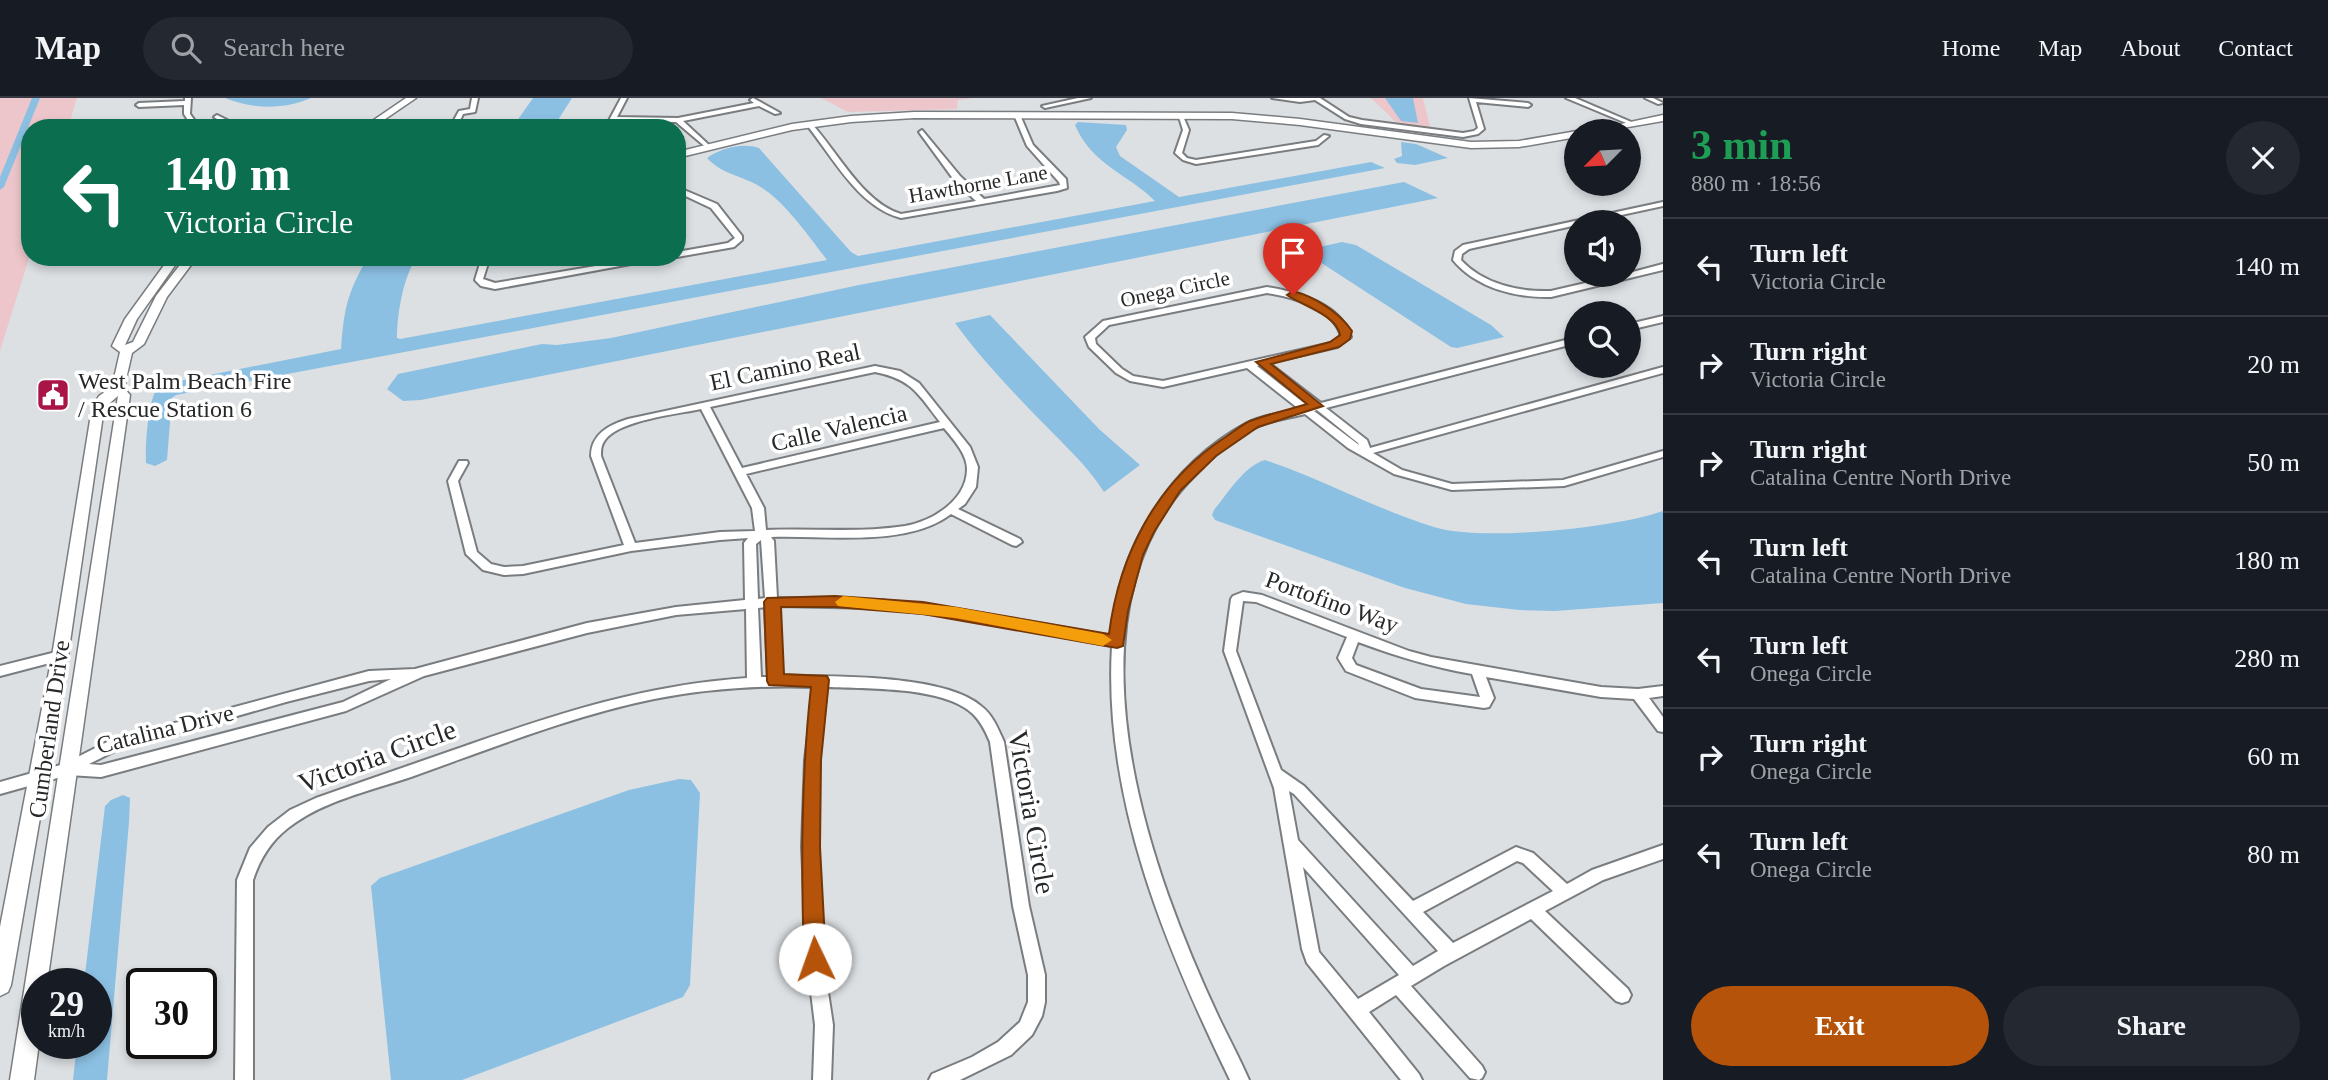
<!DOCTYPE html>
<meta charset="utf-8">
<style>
:root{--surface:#171b24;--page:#242831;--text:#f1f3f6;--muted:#9ea1a6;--line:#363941;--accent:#b45309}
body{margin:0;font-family:"Times New Roman",serif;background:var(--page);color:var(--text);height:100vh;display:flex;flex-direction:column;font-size:26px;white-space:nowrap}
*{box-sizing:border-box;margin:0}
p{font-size:23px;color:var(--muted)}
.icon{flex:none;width:38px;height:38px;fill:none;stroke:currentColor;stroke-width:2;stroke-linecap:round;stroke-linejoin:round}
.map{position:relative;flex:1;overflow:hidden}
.side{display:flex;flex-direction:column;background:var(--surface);width:665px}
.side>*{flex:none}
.banner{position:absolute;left:21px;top:21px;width:665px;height:147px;border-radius:28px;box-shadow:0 4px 10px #0003;background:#0b6e4f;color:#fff;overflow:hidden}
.needle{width:46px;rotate:246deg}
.fabs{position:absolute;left:1564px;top:21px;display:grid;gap:14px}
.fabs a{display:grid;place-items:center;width:77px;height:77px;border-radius:50%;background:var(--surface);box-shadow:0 4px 10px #0003;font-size:35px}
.speed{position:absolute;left:21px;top:870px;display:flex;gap:14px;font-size:35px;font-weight:700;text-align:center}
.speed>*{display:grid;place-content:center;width:91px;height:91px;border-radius:50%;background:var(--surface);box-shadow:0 4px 10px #0003;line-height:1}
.speed small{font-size:18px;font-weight:400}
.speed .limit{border:4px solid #111;border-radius:10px;background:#fff;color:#111}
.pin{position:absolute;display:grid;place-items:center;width:60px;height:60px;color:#fff;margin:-72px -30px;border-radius:50% 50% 50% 0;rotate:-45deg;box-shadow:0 0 7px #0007}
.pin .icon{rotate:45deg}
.me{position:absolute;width:77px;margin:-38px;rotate:357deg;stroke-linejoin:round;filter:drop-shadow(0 0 5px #0008)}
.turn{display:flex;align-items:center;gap:24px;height:147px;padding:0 28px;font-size:32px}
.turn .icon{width:91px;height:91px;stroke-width:2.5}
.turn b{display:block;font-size:49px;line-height:60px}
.round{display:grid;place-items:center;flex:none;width:74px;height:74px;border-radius:37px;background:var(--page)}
.summary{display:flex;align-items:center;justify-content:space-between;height:119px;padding:0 28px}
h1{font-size:42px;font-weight:700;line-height:52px;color:#1e9e55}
.action{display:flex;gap:14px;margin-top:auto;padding:14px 28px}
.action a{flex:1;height:80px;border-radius:42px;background:var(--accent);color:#fff;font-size:28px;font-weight:700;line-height:80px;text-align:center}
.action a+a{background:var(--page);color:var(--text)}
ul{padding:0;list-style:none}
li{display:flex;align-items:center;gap:21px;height:98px;padding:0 28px;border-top:2px solid var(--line)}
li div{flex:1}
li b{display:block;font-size:26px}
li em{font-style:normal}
header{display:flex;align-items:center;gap:42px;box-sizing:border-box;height:98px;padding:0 35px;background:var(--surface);border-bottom:2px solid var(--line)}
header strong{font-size:33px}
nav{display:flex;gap:38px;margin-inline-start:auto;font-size:24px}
.search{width:490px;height:63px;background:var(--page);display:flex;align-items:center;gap:18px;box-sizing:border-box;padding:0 24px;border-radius:38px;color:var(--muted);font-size:26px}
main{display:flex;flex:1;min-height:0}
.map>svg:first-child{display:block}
.green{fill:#edc6cb}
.water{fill:#8cc0e3}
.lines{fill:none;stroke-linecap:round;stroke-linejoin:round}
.canal{fill:#8cc0e3;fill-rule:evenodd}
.minor-casing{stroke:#7a7d80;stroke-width:4}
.tertiary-casing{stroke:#7a7d80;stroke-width:3}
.minor{fill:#fff;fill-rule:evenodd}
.tertiary{fill:#fff;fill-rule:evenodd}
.route{fill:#b45309;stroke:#753606;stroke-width:2}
.slow{fill:#f59e0b}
.labels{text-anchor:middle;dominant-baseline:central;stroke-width:7;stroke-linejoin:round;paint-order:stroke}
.far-street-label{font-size:21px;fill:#262829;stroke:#fff}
.street-label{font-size:24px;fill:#262829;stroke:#fff}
.poi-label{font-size:24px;fill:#262829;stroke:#fff;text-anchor:start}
.near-street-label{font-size:28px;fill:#262829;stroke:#fff}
</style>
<header>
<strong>Map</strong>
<div class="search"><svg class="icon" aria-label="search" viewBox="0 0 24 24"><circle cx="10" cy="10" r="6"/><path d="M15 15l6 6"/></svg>Search here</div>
<nav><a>Home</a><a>Map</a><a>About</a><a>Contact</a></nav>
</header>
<main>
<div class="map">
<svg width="1663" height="982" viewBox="0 0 1663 982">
<rect width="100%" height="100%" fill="#dce0e3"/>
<path class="green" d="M0,0H77L68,30H30V157L0,253Z
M821,0H974L958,2L957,11L848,14Z
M1371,0H1423L1431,32L1398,26Z"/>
<path class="water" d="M225,0H311C284,12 252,11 225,0Z
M533,0H572L553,30H512Z
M1385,0H1413L1418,25L1401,23Z
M1078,24L1126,27L1127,32L1116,49L1120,58L1179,99L1371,64L1385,70L176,297L172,300L167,362L155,368L146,365C145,348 148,299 159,287L341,251C344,211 347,195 368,159H417C403,179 397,217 397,240L400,241L827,162C811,141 787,107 765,92C747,78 723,78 707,60C719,51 743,44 759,50L851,154L858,158L1155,103C1128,76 1092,67 1075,27Z
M1401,44L1416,46L1448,60L1415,67L1397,65L1394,61L1402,58Z
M1404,84L1438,100L421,302L403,303L387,291L398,276L542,246L557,247L611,240L859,187Z
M1342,144L1356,147L1491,227L1504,239L1457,250L1451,249L1306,155L1310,151Z
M990,217L1099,331L1140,367L1104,394C1087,367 1064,347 1042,324C1012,293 981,261 955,225Z
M1265,362C1322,381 1376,411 1434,429C1481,444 1616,430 1663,413V505L1555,513L1519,512L1466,506L1405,490L1215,422L1212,417L1214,412C1227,396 1244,368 1265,362Z
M679,681L691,682L700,695L690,887L683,899L462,982H391L371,788L380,780L629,692Z
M123,697L130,700L129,724L107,982H73L77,945H96V886L84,885L105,708L111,702Z"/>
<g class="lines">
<path class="canal" d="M32,0H40L4,89L0,92V79Z"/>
<defs>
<path id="minor" d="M185,0H191L190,16L200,30H193L184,16V7L139,9L136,7L139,5L185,3Z
M472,0H478L475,14L463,16C459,26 454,30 443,30L454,22L459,13L470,11Z
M621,0H627L617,19L678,20L754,5L750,2L753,0L780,15L775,16L759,8L683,23L710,48L711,49L708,51L676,24L615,23L611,30H605Z
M1078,0H1091L1045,10L1042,8Z
M1272,0H1320L1349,19L1362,22L1463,35L1474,33L1478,30L1469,0L1528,5L1531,7L1528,9L1476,4L1484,31L1478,36L1463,39L1361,26L1345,21L1315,2L1300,4Z
M1566,0H1575L1636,26L1631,27Z
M1645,0H1653L1663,5L1658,6Z
M1017,15L1020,17L1033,47L1066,81L1067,90L1057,93L901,120C858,109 833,59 806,26L811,25C837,53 863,105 901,116L976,103L954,82L919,34L922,32L960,78L984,101L1060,87L1059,84L1027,48L1014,17Z
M1178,16H1182L1189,32L1182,55L1187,60L1196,62L1316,43L1324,37L1329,38L1318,47L1196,66L1183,62L1175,55L1183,32Z
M217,17L231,24L232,25L221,30H211L223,25L214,19Z
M677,89L717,106L742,138V142L734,149L677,159H676L677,154L728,145L735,140L711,110L677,94Z
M1663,104V108L1589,124H1577V127L1469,151L1462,156L1461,162C1483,186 1519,194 1551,193L1620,177H1629V175L1663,166V172L1551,199C1516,200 1476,190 1453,162L1455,153L1463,147Z
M482,159H490L483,181L495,185L649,159H669L495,191L481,188L475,182Z
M1267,189C1298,194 1341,206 1351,239L1337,249L1269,265L1321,305L1577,239V245L1326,310L1367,342L1370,350L1663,269V275L1373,355L1402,372L1452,386L1563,382L1663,353V359L1564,388L1452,392L1394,376L1348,350L1305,316C1290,320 1273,322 1259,328C1238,335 1211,360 1196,376C1086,485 1122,666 1168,797C1183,839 1200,880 1219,920C1229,941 1240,961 1249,982H1230C1165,848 1103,700 1112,548L956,519L879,510L778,508L781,578C830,578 944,576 981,608C993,617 998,631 1004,644L1029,808L1045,877V904L1042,918L1032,937L1011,957L960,982H929L932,976L972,959L998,944L1020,924L1028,904V877L1013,808L990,644C986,634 981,624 973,616C944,588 867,591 827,589L819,662L818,749L823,861L833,927L831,982H813L815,927L807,861L802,749L805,662L814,589C760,587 706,591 654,601C571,618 490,651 411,679C370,693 322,703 288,730C270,744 260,761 253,782V982H235L237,782L250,750L268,729L290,712L316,700C366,682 417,665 468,647C563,614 646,587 747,580L746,511L676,517L587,535L424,578L346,613L101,679L68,677L0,696V684L64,666L111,642L369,573L415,571L587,525L676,509L745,502L744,445L748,440L720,442L631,453L523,476L504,477L483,472L466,456L448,383L459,363H467L468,365L458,383L477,454L491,466L504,469L523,468L624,447L591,358C591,336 609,327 628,321L875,268L900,273L919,285L970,349L978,369L976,389L965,406L958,411L1020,441L1022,444L1016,448L1012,447L951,416C907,450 824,437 771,439L774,443L777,500L879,502L956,511L1112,538C1117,451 1169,367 1247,325C1262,317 1283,315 1299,311L1247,270L1163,289L1130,283L1116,275L1089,249L1085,239L1103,223ZM1267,195C1293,199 1333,210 1341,238L1331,245L1163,283L1133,278L1122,271L1096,246L1095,240L1109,227ZM1260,267L1311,308L1309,309L1257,268ZM875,274C912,281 919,297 940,324L742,370L710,309ZM701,311L752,410L755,433L720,434L635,445L601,358C601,352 601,347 605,342C619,322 678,316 701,311ZM1317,312L1358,345L1359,347L1314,313ZM944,330C953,341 967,356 967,371C967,402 933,423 905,428C860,435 812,430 766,432L764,410L746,376ZM761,442L765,500L758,501L756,446ZM765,509L768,579H761L758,510ZM391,581L343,604L101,667L89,666L115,653L286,604L369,583Z
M1663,218V224L1629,232V226Z
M1243,494L1262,497L1409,553L1431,559L1601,589L1638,591L1663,588V598L1649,600L1663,619V634L1658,633L1634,601L1601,599L1486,579L1494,600L1489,609L1484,610L1415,600L1346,573L1338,560L1347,539L1256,504L1243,503L1236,553L1281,672L1304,688L1413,803L1516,749L1533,755L1567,786L1592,772L1663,747V761L1603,782L1545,813L1628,891L1631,897L1628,903L1622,905L1616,903L1531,821L1444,868L1411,888L1482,968L1485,974L1482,980L1479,982L1470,980L1396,897L1369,914L1419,976L1422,982H1401L1307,865L1302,851L1274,690L1224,553L1231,501L1233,498ZM1358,544C1396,558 1432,569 1472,576L1480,599L1421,591L1356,567L1352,560ZM1289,693L1294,696L1438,853L1413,868L1298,742ZM1517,763L1523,765L1553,793L1453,845L1423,814ZM1303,769L1399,877L1358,901L1319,854Z
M60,553L65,555L67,558L65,561L0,578V568Z"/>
<path id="tertiary" d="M406,0H416L372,30H362Z
M914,14L1232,15L1300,21L1471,44L1519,43L1577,33V39L1519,49L1471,50L1300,27L1232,21L914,20L851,24L792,32L677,60V54L792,26L851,18Z
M1663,17V23L1605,33H1588Z
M170,159H181L137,221L125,247L133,244L156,198L186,159H197L167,199L144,246L132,255L124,290L130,297L47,886H37V945H39L34,982H10L118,298L104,310L68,558L11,887L8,894L0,898V829L52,558L92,310L99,298L112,289L120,254L112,248L125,221Z"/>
</defs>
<use href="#minor" class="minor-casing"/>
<use href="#tertiary" class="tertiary-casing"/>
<use href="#minor" class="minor"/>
<use href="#tertiary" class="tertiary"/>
</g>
<path class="route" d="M1293,193C1315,199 1339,214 1352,233L1350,241L1339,249L1271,266L1323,308L1258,329L1216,358L1180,393L1154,434L1143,457L1128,513L1123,548L1117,550L923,516L835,509H781L784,576L827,578L829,582L821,662L820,749L826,861L823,868L815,871L807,868L804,861C801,769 801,680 811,589L769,587L767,583L764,504L767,500L835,498L923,504L1109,536C1119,457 1156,385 1224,340C1232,335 1241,327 1250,323C1268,316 1288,312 1307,306L1256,264L1330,244L1340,237C1337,217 1301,207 1287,197Z"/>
<path class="slow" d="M843,498L956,509L1103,536L1112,542L1103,548L956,520L838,508L835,504Z"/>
<defs>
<symbol id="civic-square" viewBox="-11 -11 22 22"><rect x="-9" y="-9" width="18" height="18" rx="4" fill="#aa1547" stroke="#fff"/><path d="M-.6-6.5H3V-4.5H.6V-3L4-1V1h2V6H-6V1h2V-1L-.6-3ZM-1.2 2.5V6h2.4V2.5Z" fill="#fff"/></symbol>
</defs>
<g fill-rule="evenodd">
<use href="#civic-square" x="34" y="278" width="38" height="38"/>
</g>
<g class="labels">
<g class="far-street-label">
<text transform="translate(978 86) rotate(-10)">Hawthorne Lane</text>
<text transform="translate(1175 191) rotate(-12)">Onega Circle</text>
</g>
<g class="street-label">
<text transform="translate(785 269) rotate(-12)">El Camino Real</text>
<text transform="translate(839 330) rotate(-13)">Calle Valencia</text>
<text transform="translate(1332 504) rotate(20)">Portofino Way</text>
<text transform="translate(49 631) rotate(-82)">Cumberland Drive</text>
<text transform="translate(165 631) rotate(-14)">Catalina Drive</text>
</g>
<g class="poi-label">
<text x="78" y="283">West Palm Beach Fire<tspan x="78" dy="28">/ Rescue Station 6</tspan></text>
</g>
<g class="near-street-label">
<text transform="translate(377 658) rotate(-20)">Victoria Circle</text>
<text transform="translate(1032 714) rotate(80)">Victoria Circle</text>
</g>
</g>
</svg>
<div class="fabs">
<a><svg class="needle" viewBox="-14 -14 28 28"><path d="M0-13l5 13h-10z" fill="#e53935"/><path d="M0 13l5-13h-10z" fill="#9ea1a6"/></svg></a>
<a><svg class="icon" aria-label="sound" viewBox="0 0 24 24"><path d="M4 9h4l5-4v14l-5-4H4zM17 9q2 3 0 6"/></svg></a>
<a><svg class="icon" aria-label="search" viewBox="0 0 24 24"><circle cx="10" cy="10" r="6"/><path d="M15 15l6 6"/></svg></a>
</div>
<div class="speed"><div>29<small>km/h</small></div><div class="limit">30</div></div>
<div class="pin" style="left:1293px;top:197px;background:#d93025"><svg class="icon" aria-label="arrive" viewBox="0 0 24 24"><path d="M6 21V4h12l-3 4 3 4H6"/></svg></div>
<svg class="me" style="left:815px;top:861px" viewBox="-20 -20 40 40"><circle r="19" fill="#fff"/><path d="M0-13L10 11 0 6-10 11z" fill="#b45309"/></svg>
<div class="banner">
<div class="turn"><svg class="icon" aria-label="left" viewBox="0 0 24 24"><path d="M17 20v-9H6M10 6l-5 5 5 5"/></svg><div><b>140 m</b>Victoria Circle</div></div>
</div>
</div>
<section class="side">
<div class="summary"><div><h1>3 min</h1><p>880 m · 18:56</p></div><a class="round"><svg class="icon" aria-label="close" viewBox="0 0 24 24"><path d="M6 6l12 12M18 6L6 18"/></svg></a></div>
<ul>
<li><svg class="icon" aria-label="left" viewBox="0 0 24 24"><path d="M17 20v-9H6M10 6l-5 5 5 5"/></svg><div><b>Turn left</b><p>Victoria Circle</p></div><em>140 m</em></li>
<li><svg class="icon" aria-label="right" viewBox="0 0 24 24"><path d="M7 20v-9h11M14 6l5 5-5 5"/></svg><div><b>Turn right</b><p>Victoria Circle</p></div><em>20 m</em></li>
<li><svg class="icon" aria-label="right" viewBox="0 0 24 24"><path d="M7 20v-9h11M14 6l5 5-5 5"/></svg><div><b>Turn right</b><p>Catalina Centre North Drive</p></div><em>50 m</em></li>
<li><svg class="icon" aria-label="left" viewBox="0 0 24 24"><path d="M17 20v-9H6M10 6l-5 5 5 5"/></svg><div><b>Turn left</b><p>Catalina Centre North Drive</p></div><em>180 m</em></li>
<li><svg class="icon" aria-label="left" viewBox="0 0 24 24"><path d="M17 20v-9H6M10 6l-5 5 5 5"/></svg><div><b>Turn left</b><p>Onega Circle</p></div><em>280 m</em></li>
<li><svg class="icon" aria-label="right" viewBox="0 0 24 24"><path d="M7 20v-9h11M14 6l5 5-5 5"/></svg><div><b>Turn right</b><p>Onega Circle</p></div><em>60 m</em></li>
<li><svg class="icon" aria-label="left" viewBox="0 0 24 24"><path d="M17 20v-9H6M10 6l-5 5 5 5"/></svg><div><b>Turn left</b><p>Onega Circle</p></div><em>80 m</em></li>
</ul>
<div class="action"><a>Exit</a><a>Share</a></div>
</section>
</main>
